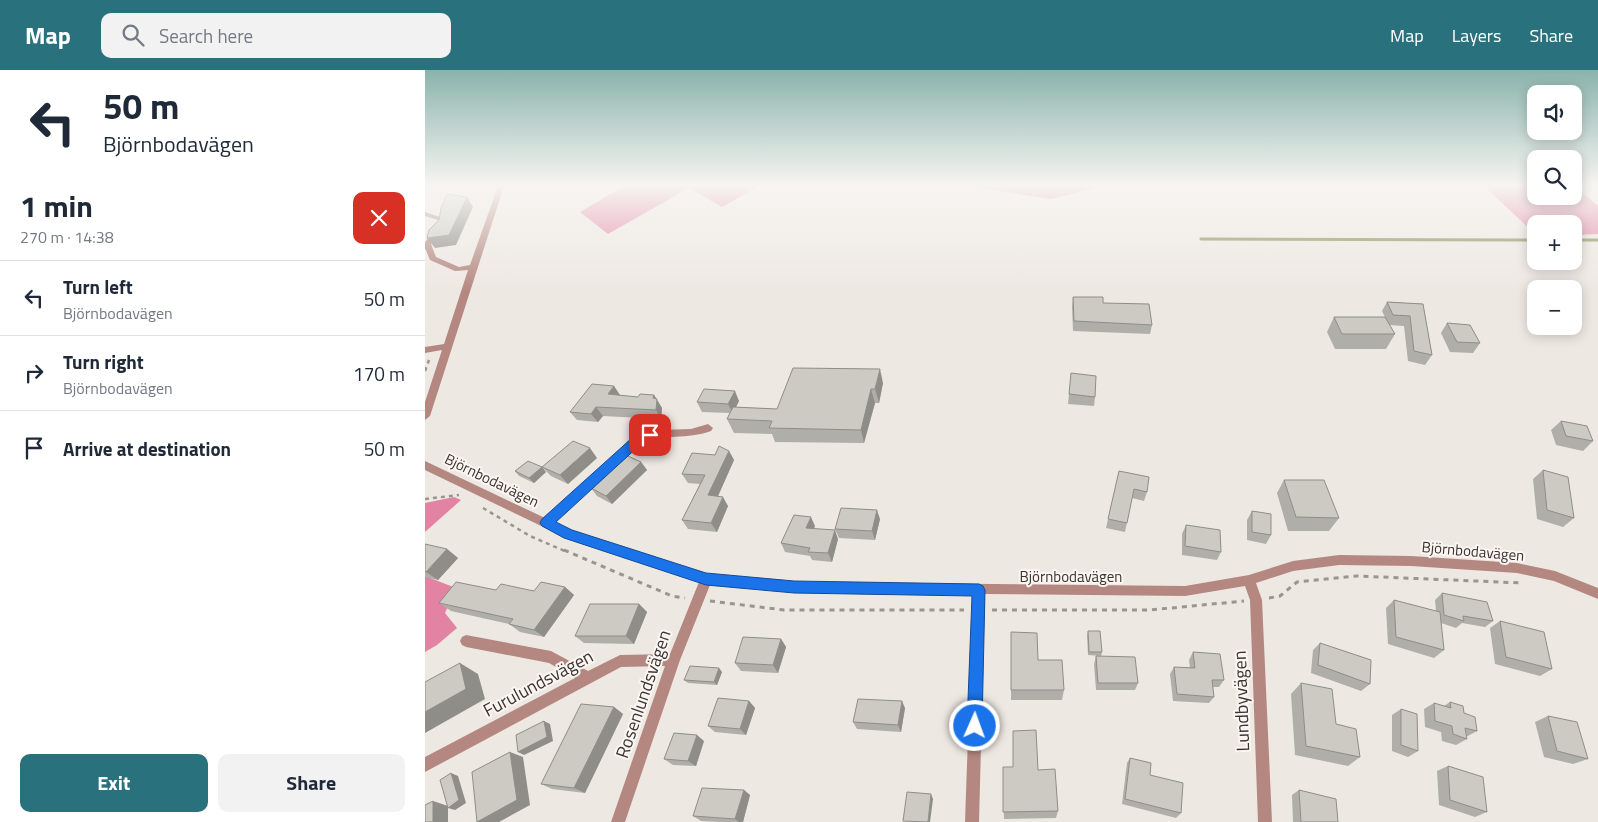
<!DOCTYPE html>
<meta charset="utf-8">
<style>
:root{--surface:#fff;--page:#f2f2f3;--text:#1f2937;--muted:#747a83;--line:#e0e1e3;--accent:#29717c}
body{margin:0;font-family:"Titillium Web",sans-serif;background:var(--page);color:var(--text);height:100vh;display:flex;flex-direction:column;font-size:19px;white-space:nowrap}
*{box-sizing:border-box;margin:0}
p{font-size:16px;color:var(--muted)}
.icon{flex:none;width:28px;height:28px;fill:none;stroke:currentColor;stroke-width:2;stroke-linecap:round;stroke-linejoin:round}
.map{position:relative;flex:1;overflow:hidden}
.sheet{display:flex;flex-direction:column;background:var(--surface);width:425px}
.sheet>*{flex:none}
.hud{background:#fff;color:var(--text);overflow:hidden}
.buttons{position:absolute;left:1102px;top:15px;display:grid;gap:10px}
.buttons a{display:grid;place-items:center;width:55px;height:55px;border-radius:10px;background:var(--surface);box-shadow:0 2px 12px #0003;font-size:25px}
.pin{position:absolute;display:grid;place-items:center;width:42px;height:42px;color:#fff;margin:-21px;border-radius:10px;box-shadow:0 2px 8px #0006}
.me{position:absolute;width:55px;margin:-28px;rotate:2deg;stroke-linejoin:round;filter:drop-shadow(0 0 4px #0008)}
.turn{display:flex;align-items:center;gap:18px;height:105px;padding:0 20px;font-size:22px}
.turn .icon{width:65px;height:65px;stroke-width:2.5}
.turn b{display:block;font-size:35px;line-height:42px}
.round{display:grid;place-items:center;flex:none;width:52px;height:52px;border-radius:10px;background:var(--page)}
.head{display:flex;align-items:center;justify-content:space-between;height:85px;padding:0 20px}
h1{font-size:30px;font-weight:700;line-height:38px}
.cta{display:flex;gap:10px;margin-top:auto;padding:10px 20px}
.cta a{flex:1;height:58px;border-radius:10px;background:var(--accent);color:#fff;font-size:20px;font-weight:700;line-height:58px;text-align:center}
.cta a+a{background:var(--page);color:var(--text)}
ul{padding:0;list-style:none}
li{display:flex;align-items:center;gap:15px;height:75px;padding:0 20px;border-top:1px solid var(--line)}
li div{flex:1}
li b{display:block;font-size:19px}
li em{font-style:normal}
header{display:flex;align-items:center;gap:30px;box-sizing:border-box;height:70px;padding:0 25px;background:var(--accent);color:#fff}
header strong{font-size:24px}
nav{display:flex;gap:28px;margin-inline-start:auto;font-size:18px}
.search{width:350px;height:45px;background:var(--page);display:flex;align-items:center;gap:12px;box-sizing:border-box;padding:0 18px;border-radius:10px;color:var(--muted);font-size:19px}
main{display:flex;flex:1;min-height:0}
.map>svg:first-child{display:block}
.forest{fill:#e383a3}
.lines{fill:none;stroke-linecap:round;stroke-linejoin:round}
.stream{stroke:#7f8c49;stroke-width:3}
.path-far1{stroke:#9a9591;stroke-width:2.5;stroke-dasharray:4 4;stroke-linecap:butt}
.path{stroke:#9a9591;stroke-width:3;stroke-dasharray:5 5;stroke-linecap:butt}
.minor{fill:#b48881;fill-rule:evenodd}
.wall{fill:#afaea8}
.shaded-wall{fill:#8f8d88}
.building{fill:#cccac3;stroke:#8f8d88}
.route{fill:#1a73e8;stroke:#114b97}
.labels{text-anchor:middle;dominant-baseline:central;stroke-width:4;stroke-linejoin:round;paint-order:stroke}
.street-label{font-size:15px;fill:#383533;stroke:#fcf5f1}
.near-street-label{font-size:18px;fill:#383533;stroke:#fcf5f1}
</style>
<header>
<strong>Map</strong>
<div class="search"><svg class="icon" aria-label="search" viewBox="0 0 24 24"><circle cx="10" cy="10" r="6"/><path d="M15 15l6 6"/></svg>Search here</div>
<nav><a>Map</a><a>Layers</a><a>Share</a></nav>
</header>
<main>
<section class="sheet">
<div class="hud">
<div class="turn"><svg class="icon" aria-label="left" viewBox="0 0 24 24"><path d="M17 20v-9H6M10 6l-5 5 5 5"/></svg><div><b>50 m</b>Björnbodavägen</div></div>
</div>
<div class="head"><div><h1>1 min</h1><p>270 m · 14:38</p></div><a class="round" style="background:#d93025;color:#fff"><svg class="icon" aria-label="close" viewBox="0 0 24 24"><path d="M6 6l12 12M18 6L6 18"/></svg></a></div>
<ul>
<li><svg class="icon" aria-label="left" viewBox="0 0 24 24"><path d="M17 20v-9H6M10 6l-5 5 5 5"/></svg><div><b>Turn left</b><p>Björnbodavägen</p></div><em>50 m</em></li>
<li><svg class="icon" aria-label="right" viewBox="0 0 24 24"><path d="M7 20v-9h11M14 6l5 5-5 5"/></svg><div><b>Turn right</b><p>Björnbodavägen</p></div><em>170 m</em></li>
<li><svg class="icon" aria-label="arrive" viewBox="0 0 24 24"><path d="M6 21V4h12l-3 4 3 4H6"/></svg><div><b>Arrive at destination</b></div><em>50 m</em></li>
</ul>
<div class="cta"><a>Exit</a><a>Share</a></div>
</section>
<div class="map">
<svg width="1173" height="752" viewBox="0 0 1173 752">
<rect width="100%" height="100%" fill="#eee8e3"/>
<path class="forest" d="M199,116H334L297,137L264,118L183,164L155,142Z
M541,116H679L626,129Z
M1059,116H1111V126H1149L1150,116L1173,136V164L1149,165V154H1111V165Z
M29,427L36,430L0,462V433Z
M0,506L31,518L20,543L32,558L12,575L0,582Z"/>
<g class="lines">
<path class="stream" d="M776,169L1111,170
M1149,170H1173"/>
<path class="path-far1" d="M0,301L4,290
M0,429L34,425
M58,438L105,466L142,482"/>
<path class="path" d="M139,480L247,526L260,528
M844,528L855,526L872,512L932,506L1098,513
M285,531L359,540H539
M567,540H725L819,531"/>
<path class="minor" d="M73,116H79L5,346L0,350V332L17,280L0,283V277L19,274L43,200L30,201L5,190L0,178V172L11,159L13,150L0,146V142L21,149L19,159L6,174L11,187L34,197L45,195Z
M283,354L288,358L286,361C262,370 239,363 216,374L129,452L146,460L281,504L369,512L760,516L824,505L868,491L914,485L986,486L1092,493L1130,501L1173,518V529L1129,511L1092,503L986,496L914,495L868,501L831,513L837,530L847,752H833L825,530L820,516L760,526L560,524L554,752H540L548,524L369,522L285,515L255,590L200,752H186L240,596L196,597L0,702V687L150,608L124,593L41,577L37,575L35,571L37,567L41,565L126,581L163,601L195,585L245,584L274,512L139,467L0,400V391L120,448L208,368L232,360L266,359Z"/>
</g>
<path class="wall" d="M648,227L678,233L727,255L725,264L648,261L647,237Z
M962,232L998,234L1007,285L1000,295L983,291L979,256L964,255L970,264L961,279H910L902,262L909,247H960L957,241Z
M1022,253L1055,273L1048,283L1025,282L1016,263Z
M646,303L670,327L669,336L643,334Z
M458,313L454,333H450L439,373L350,372L347,364L309,363L302,349L305,343L277,342L272,332L314,331L311,337L352,339Z
M189,316L194,325L213,327L229,325L237,338L236,349L178,346L173,352L152,350L145,342Z
M1136,351L1168,371L1158,381L1131,375L1126,360Z
M304,381L309,390L293,426L303,436L292,462L263,459L257,450L275,414L263,413L257,404L290,385Z
M172,388L143,414L126,406L117,397Z
M216,392L222,400L187,434L172,426L166,418Z
M1118,400L1149,448L1138,457L1112,449L1108,409Z
M90,401L121,402L109,413L94,406Z
M694,401L722,422L719,431L707,428L700,462L681,458Z
M859,410L914,448L904,461H863L852,423Z
M827,441L846,465L841,474L822,470V450Z
M455,449L450,470L414,468L410,459Z
M761,455L796,482L792,490L757,485V464Z
M390,456L389,459L413,469L407,492L387,490L385,486L360,482L356,473Z
M0,474L22,479L33,488L13,510L0,507Z
M140,517L149,525L119,567L95,562L84,554L26,541L14,533L71,520L109,521Z
M1017,523L1068,551L1060,557L1037,553L1031,558L1016,553L1019,580L1009,588L963,574L961,538L969,530L1011,541L1010,530Z
M214,534L222,542L209,574L159,573L150,566Z
M1075,551L1127,599L1115,606L1070,594L1065,558Z
M663,561L677,582L676,586L663,585L662,565Z
M586,562L613,590L639,620L637,630H586Z
M356,569L361,577L353,603L316,601L310,593Z
M895,573L945,614L936,621L886,603L888,580Z
M768,582L799,610L794,617H788L789,627L784,633L748,631L745,604L749,597L765,598L764,590Z
M671,586L713,613L710,620H671L669,594Z
M297,602L292,615L263,613L259,610Z
M876,613L911,654L935,687L923,696L870,685L866,624Z
M324,631L330,638L321,665L290,662L283,656Z
M1025,632L1039,643L1052,661L1041,667L1042,669L1031,675L1017,671L1016,662L1000,657L999,639L1009,633L1019,636Z
M189,637L198,644L160,723L127,719L116,714Z
M480,638L476,662L432,659L428,652Z
M976,639L993,681L983,687L967,681V645Z
M1123,646L1163,689L1148,694L1119,687L1110,652Z
M279,671L271,696L248,695L239,689Z
M705,688L725,705L756,743L751,748L697,734L702,693Z
M1023,696L1062,742L1050,747L1014,735L1012,701Z
M578,697L613,700L633,741L631,748L579,749Z
M319,720L325,725L318,752H295L276,751L268,746Z
M874,720L913,752H868L867,725Z"/>
<path class="shaded-wall" d="M42,127L48,137L31,175L10,178L2,168Z
M455,299L458,313L454,333L450,319Z
M189,316L195,325L189,333L183,324Z
M446,319L450,333L439,373L436,360Z
M310,321L314,331L308,343L303,334Z
M229,325L237,338L236,349L231,340L228,328Z
M171,337L178,346L173,352L166,344Z
M165,378L172,388L143,414L135,405Z
M304,381L309,390L289,435L283,425Z
M216,392L222,400L187,434L181,426Z
M117,397L121,402L109,413L104,408Z
M298,427L303,436L292,462L286,453Z
M452,440L455,449L450,470L447,461Z
M386,447L390,456L385,467L381,458Z
M410,460L413,469L407,492L403,483Z
M22,479L33,488L13,510L1,502Z
M140,517L149,525L119,567L109,560Z
M214,534L222,542L209,574L201,566Z
M356,569L361,577L353,603L348,595Z
M35,593L53,604L60,629L0,663V642Z
M294,598L297,602L292,615L289,612Z
M324,631L330,638L321,665L315,659Z
M477,631L480,638L476,662L473,655Z
M189,637L198,644L160,723L149,718Z
M119,651L125,654L128,671L99,685L93,682Z
M272,665L279,671L271,696L263,691Z
M85,682L98,687L105,735L74,752H52Z
M26,703L33,706L41,733L30,740L23,738Z
M319,720L325,725L318,752H314L310,749Z
M506,724L508,729L505,752H503Z
M8,731L23,736V752H8Z"/>
<path class="building" d="M22,124L42,127L24,165L2,168L4,160L14,150L16,138Z
M648,227H678V233L724,234L727,255L649,251Z
M962,232L998,234L1007,285L989,281L985,246L968,245Z
M909,247H960L970,264H917Z
M1022,253L1045,255L1055,273L1032,272Z
M368,298L455,299L450,319H446L436,360L344,358L347,351L302,349L308,337L352,339Z
M646,303L671,306L670,327L644,324Z
M167,314L189,316L183,324L213,327L215,324L229,325L228,328L232,329L231,340L171,337L166,344L145,342Z
M279,319L310,321L303,334L272,332Z
M1136,351L1162,356L1168,371L1141,366Z
M148,371L165,378L135,405L117,397Z
M294,376L304,381L283,425L298,427L286,453L257,450L280,405L257,404L267,383L290,385Z
M203,386L216,392L181,426L166,418Z
M103,391L117,397L104,408L90,401Z
M1118,400L1143,407L1149,448L1122,440Z
M694,401L724,407L722,422L709,419L702,453L683,449Z
M859,410H899L914,448L871,447Z
M416,438L452,440L447,461L410,459Z
M827,441L846,444V465L827,462Z
M369,445L386,447L381,458L410,460L403,483L383,482L385,478L356,473Z
M761,455L795,460L796,482L760,476Z
M0,474L22,479L1,502L0,501Z
M31,512L71,520L76,514L109,521L116,512L140,517L109,560L84,554L88,549L14,533Z
M1017,523L1062,532L1068,551L1038,546L1039,551L1019,545Z
M969,530L1015,542L1019,580L971,567Z
M165,534H214L201,566H150Z
M1075,551L1119,562L1127,599L1081,587Z
M663,561H675L677,582H664Z
M586,562L612,563L613,590H637L639,620H586Z
M318,567L356,569L348,595L310,593Z
M895,573L946,590L945,614L893,595Z
M768,582L795,584L799,610H787L789,627L752,624L749,597L770,598Z
M671,586L710,587L713,613H673Z
M35,593L41,619L0,642V612Z
M265,596L294,598L289,612L259,610Z
M876,613L907,619L911,654L931,659L935,687L881,676Z
M293,628L324,631L315,659L283,656Z
M433,629L477,631L473,655L428,652Z
M1025,632L1038,636L1039,643L1050,647L1052,661L1040,658L1042,669L1028,664L1027,656L1010,651L1009,633L1026,638Z
M156,634L189,637L149,718L116,714Z
M976,639L992,644L993,681L976,675Z
M1123,646L1152,652L1163,689L1132,681Z
M119,651L122,667L93,682L91,665Z
M611,660L613,700L630,699L633,741L578,742V697H588V661Z
M249,663L272,665L263,691L239,689Z
M85,682L92,730L52,752L47,702Z
M705,688L726,693L725,705L758,713L756,743L700,729Z
M1023,696L1058,707L1062,742L1025,730Z
M26,703L34,730L23,738L15,710Z
M277,718L319,720L310,749L268,746Z
M874,720L911,729L913,752H876Z
M482,722L506,724L503,752L478,751Z
M8,731V752H0V735Z"/>
<linearGradient id="sky" x2="0" y2="1"><stop stop-color="#8ab3ac"/><stop offset="0.52" stop-color="#f7f5f2"/><stop offset="1" stop-color="#f7f5f2" stop-opacity="0"/></linearGradient>
<rect width="1173" height="221" fill="url(#sky)"/>
<path class="route" d="M225,361L231,365L229,368L216,374L131,452L147,460L281,503L369,511L554,514L558,516L560,520L557,656L555,661L550,663L544,661L542,656L547,526L369,523L281,515L139,468L117,456L115,453L117,449L208,367Z"/>
<g class="labels">
<g class="street-label">
<text transform="translate(67 410) rotate(26)">Björnbodavägen</text>
<text transform="translate(1048 481) rotate(5)">Björnbodavägen</text>
<text x="646" y="506">Björnbodavägen</text>
</g>
<g class="near-street-label">
<text transform="translate(113 613) rotate(-28)">Furulundsvägen</text>
<text transform="translate(218 624) rotate(-71)">Rosenlundsvägen</text>
<text transform="translate(816 631) rotate(-92)">Lundbyvägen</text>
</g>
</g>
</svg>
<div class="buttons">
<a><svg class="icon" aria-label="sound" viewBox="0 0 24 24"><path d="M4 9h4l5-4v14l-5-4H4zM17 9q2 3 0 6"/></svg></a>
<a><svg class="icon" aria-label="search" viewBox="0 0 24 24"><circle cx="10" cy="10" r="6"/><path d="M15 15l6 6"/></svg></a>
<a>+</a>
<a>−</a>
</div>
<div class="pin" style="left:225px;top:365px;background:#d93025"><svg class="icon" aria-label="arrive" viewBox="0 0 24 24"><path d="M6 21V4h12l-3 4 3 4H6"/></svg></div>
<svg class="me" style="left:550px;top:656px" viewBox="-20 -20 40 40"><circle r="17" fill="#1a73e8" stroke="#fff" stroke-width="3"/><path d="M0-11L8 9 0 5-8 9z" fill="#fff"/></svg>
</div>
</main>
